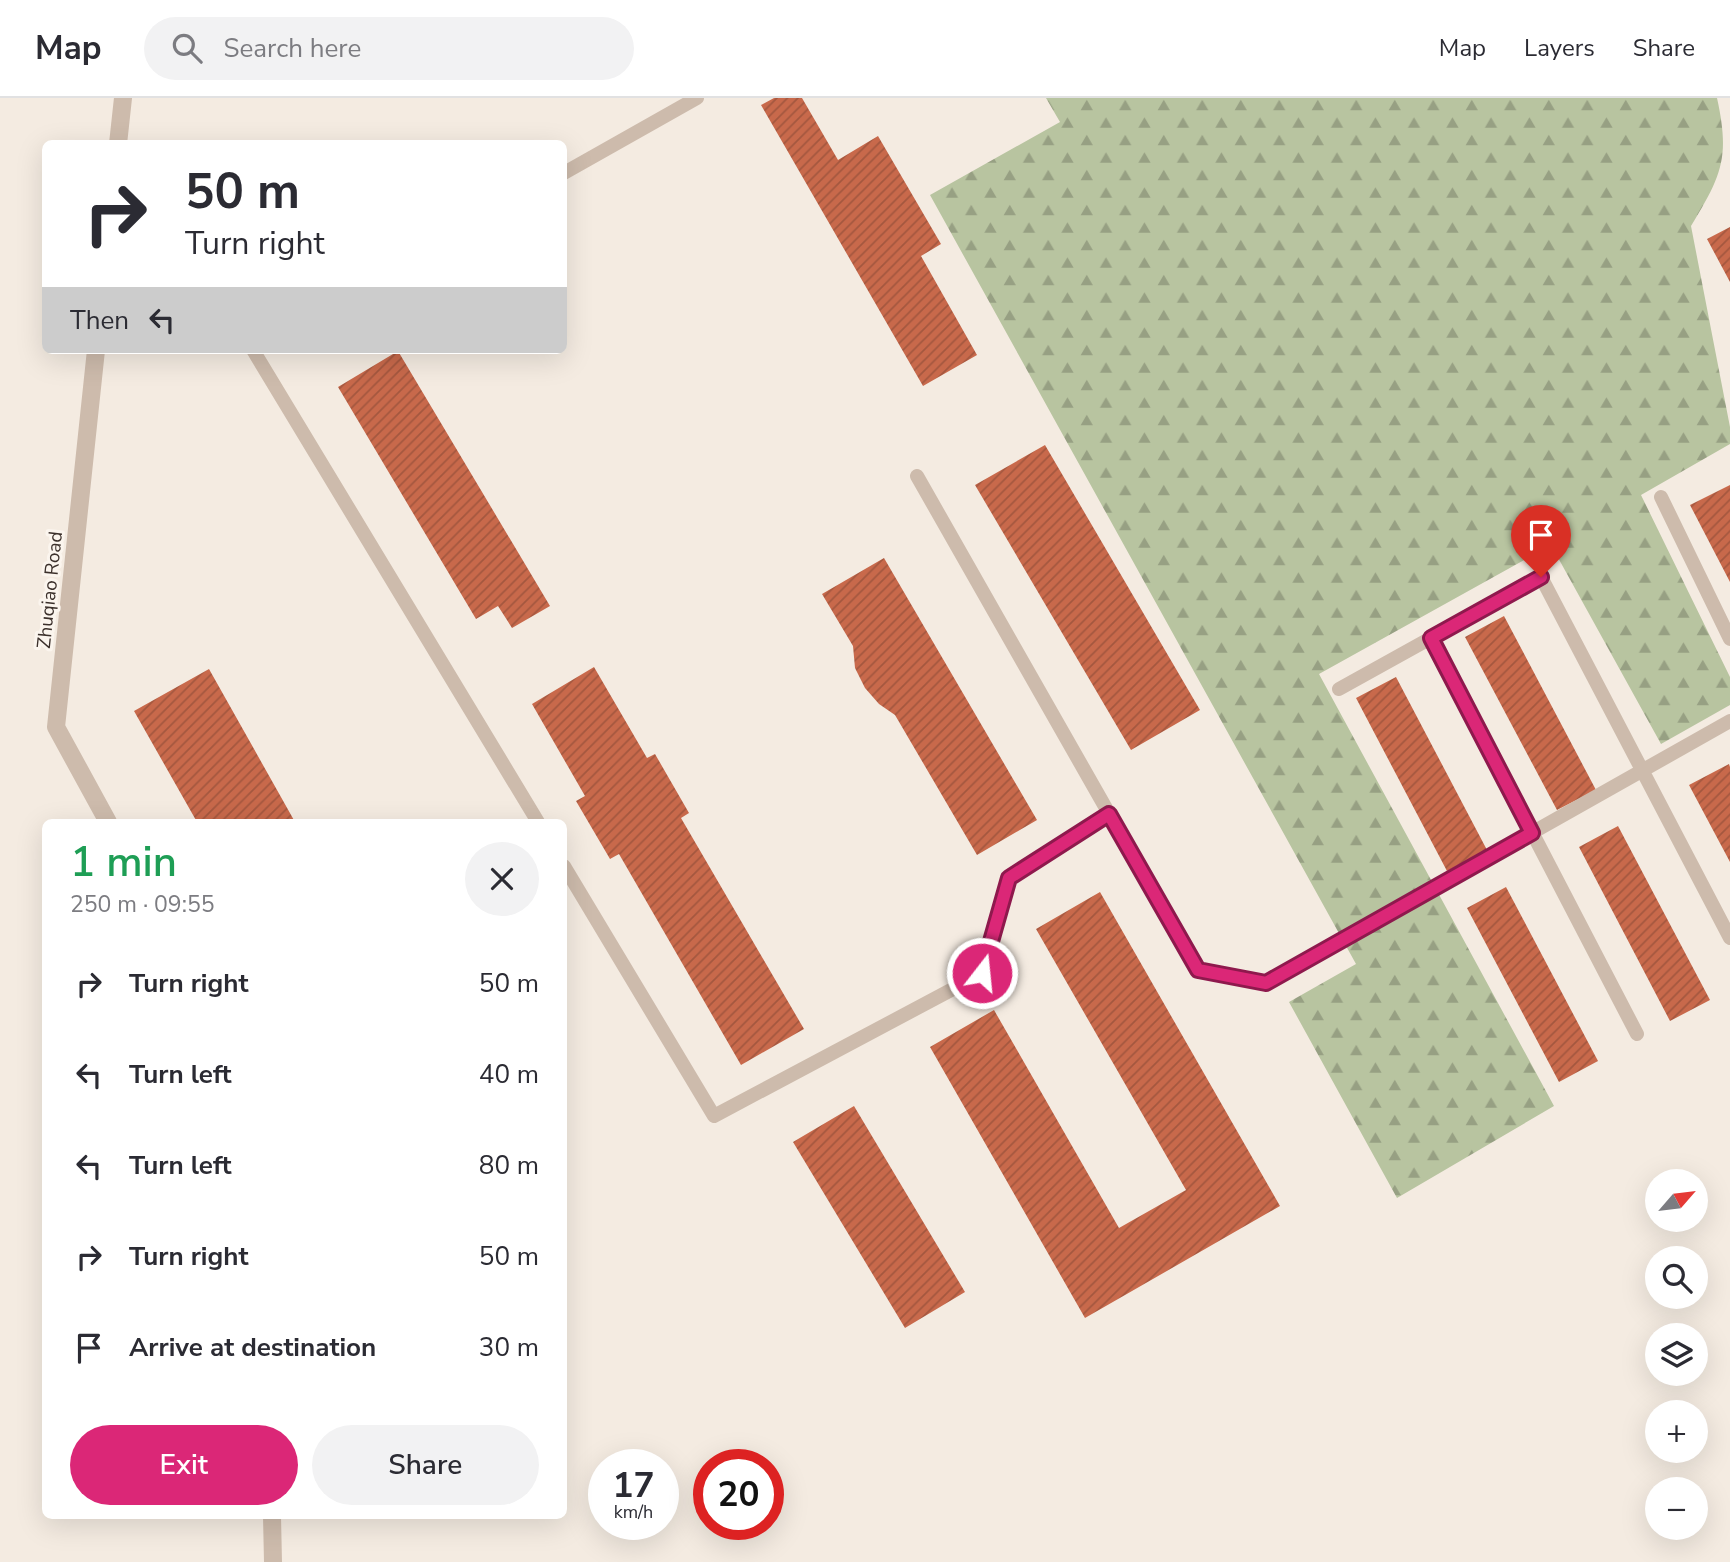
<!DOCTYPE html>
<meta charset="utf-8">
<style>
:root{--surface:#fff;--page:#f2f2f3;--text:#2b2b33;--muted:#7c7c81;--line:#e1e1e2;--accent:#db2777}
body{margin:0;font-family:"Nunito Sans",sans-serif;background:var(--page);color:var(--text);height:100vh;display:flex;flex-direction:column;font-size:26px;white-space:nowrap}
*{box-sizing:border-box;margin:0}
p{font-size:23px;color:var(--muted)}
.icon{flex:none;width:38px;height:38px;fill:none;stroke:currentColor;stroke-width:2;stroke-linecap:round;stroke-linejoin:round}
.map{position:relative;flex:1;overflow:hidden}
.details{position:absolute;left:42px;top:721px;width:525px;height:700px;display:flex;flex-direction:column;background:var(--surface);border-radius:10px;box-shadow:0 7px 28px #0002}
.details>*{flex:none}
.banner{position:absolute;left:42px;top:42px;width:525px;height:214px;border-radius:10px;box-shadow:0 7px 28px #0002;background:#fff;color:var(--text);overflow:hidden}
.needle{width:46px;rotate:62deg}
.buttons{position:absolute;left:1645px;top:1071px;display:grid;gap:14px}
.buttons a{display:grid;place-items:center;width:63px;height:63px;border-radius:50%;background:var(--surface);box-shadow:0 7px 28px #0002;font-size:35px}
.speed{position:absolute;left:588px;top:1351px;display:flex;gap:14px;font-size:35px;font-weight:700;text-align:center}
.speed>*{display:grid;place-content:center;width:91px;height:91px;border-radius:50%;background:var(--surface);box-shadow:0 7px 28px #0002;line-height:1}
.speed small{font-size:18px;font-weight:400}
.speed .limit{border:10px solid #d22;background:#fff;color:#111}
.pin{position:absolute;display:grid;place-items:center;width:60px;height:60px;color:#fff;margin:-72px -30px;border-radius:50% 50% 50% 0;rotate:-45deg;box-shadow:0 0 7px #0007}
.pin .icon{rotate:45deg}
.me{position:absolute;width:77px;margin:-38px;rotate:16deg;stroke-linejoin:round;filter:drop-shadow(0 0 5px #0008)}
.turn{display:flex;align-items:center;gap:24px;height:147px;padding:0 28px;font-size:32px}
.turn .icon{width:91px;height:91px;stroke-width:2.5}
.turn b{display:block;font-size:49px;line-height:60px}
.then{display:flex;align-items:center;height:66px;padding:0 28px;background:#0003;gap:14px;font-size:26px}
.round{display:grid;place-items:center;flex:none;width:74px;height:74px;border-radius:37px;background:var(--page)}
.summary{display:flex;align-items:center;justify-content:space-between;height:119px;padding:0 28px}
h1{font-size:42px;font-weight:600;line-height:52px;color:#1e9e55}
.action{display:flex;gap:14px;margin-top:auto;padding:14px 28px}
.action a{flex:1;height:80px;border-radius:42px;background:var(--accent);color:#fff;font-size:28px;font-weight:600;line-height:80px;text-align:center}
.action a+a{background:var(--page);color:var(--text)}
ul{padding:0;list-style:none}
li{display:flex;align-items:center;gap:21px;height:91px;padding:0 28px}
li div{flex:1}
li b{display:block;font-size:26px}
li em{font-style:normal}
header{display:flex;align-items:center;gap:42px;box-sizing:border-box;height:98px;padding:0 35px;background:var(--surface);border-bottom:2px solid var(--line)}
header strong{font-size:33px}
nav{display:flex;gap:38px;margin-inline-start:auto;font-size:24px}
.search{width:490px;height:63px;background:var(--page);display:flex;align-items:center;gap:18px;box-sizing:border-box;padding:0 24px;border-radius:38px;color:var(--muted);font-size:26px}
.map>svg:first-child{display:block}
.forest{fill:url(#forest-firs)}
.building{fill:url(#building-hatch)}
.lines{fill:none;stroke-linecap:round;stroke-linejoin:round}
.lane{stroke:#cdbbac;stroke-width:14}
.street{stroke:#cdbbac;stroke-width:18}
.route-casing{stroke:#8e194d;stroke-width:18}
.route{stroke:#db2777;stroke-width:12}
.labels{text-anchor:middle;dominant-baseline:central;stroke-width:6;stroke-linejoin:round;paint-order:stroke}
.street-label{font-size:19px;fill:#3b302b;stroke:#fbf5ee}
</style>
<header>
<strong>Map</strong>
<div class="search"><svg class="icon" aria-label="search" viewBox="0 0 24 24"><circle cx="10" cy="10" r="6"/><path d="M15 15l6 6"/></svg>Search here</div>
<nav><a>Map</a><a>Layers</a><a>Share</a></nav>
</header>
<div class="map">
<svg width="1730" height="1464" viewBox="0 0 1730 1464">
<defs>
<pattern id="forest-firs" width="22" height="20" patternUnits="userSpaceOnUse" patternTransform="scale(1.75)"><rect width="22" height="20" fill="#b8c4a0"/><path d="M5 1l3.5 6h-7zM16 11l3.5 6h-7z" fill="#97a083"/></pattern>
<pattern id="building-hatch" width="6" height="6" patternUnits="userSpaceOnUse" patternTransform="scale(1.75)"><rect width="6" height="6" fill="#c8694b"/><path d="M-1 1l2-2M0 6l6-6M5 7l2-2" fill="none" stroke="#a4573f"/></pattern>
</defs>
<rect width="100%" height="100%" fill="#f4ebe1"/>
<path class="forest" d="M1046,0H1717C1730,59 1722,77 1691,128L1730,329V346L1641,397L1730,579V607L1661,646L1551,447L1319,576L1554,1008L1397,1100L1289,904L1356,866L930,97L1060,24Z"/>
<path class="building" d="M774,0H802L838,62L878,38L941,146L921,158L977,257L923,288L761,7Z
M1730,129V184L1707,141Z
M398,253L550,508L512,530L498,508L476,521L338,289Z
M1045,347L1200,612L1131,652L975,387Z
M1730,387V484L1690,407Z
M884,460L1037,722L977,757L895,617L879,606L865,590L855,570L853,548L822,496Z
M1504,518L1596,692L1557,712L1465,539Z
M594,569L647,660L655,656L689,715L681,720L804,931L741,967L619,756L610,761L576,703L585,698L532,606Z
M209,571L295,724H197L134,613Z
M1396,579L1487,752L1447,773L1356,600Z
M1729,666L1730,669V764L1689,687Z
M1618,728L1710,902L1670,923L1579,749Z
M1506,789L1598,963L1559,984L1467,810Z
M1100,794L1280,1108L1085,1220L930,949L994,912L1119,1130L1186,1092L1036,831Z
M854,1008L965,1194L905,1230L793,1044Z"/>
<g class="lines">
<path class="lane" d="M564,75L697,0
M253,252L538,724
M917,378L1198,872L1266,885L1730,623
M1661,399L1730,541
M1431,540L1637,936
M1339,591L1541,479L1730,840
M564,768L714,1018L983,875L1009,780L1109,716"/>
<path class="street" d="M118,46L123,0
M96,252L56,629L108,724
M272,1418L273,1464"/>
</g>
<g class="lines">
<defs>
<path id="route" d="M982,875L1009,780L1109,716L1198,872L1266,885L1532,735L1431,540L1541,479"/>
</defs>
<use href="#route" class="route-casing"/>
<use href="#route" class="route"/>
</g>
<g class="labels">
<g class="street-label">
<text transform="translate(50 492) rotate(-84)">Zhuqiao Road</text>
</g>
</g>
</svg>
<div class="buttons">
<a><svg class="needle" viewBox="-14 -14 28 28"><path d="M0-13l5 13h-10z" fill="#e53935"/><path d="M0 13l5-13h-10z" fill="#7c7c81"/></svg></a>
<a><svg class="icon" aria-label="search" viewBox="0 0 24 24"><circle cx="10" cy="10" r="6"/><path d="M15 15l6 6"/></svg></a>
<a><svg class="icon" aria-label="layers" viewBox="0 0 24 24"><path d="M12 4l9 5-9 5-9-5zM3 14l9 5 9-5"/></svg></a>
<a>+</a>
<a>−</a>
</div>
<div class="speed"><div>17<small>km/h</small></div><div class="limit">20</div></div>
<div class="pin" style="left:1541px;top:479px;background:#d93025"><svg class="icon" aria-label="arrive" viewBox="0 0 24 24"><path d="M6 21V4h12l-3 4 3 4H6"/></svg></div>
<svg class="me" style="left:982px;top:875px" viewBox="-20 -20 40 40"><circle r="17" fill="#db2777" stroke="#fff" stroke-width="3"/><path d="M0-11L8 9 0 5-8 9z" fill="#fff"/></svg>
<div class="banner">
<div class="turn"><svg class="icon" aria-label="right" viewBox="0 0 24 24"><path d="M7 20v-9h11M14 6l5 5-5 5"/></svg><div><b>50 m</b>Turn right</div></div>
<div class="then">Then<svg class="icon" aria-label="left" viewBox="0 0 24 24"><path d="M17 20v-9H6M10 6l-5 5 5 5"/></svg></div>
</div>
<section class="details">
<div class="summary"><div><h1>1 min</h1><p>250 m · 09:55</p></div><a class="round"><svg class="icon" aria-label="close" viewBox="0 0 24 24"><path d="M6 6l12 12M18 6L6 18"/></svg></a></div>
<ul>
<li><svg class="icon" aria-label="right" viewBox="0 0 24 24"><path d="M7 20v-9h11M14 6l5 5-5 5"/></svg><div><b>Turn right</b></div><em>50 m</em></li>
<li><svg class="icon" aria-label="left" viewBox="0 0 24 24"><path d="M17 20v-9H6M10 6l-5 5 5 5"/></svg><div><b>Turn left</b></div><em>40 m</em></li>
<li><svg class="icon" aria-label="left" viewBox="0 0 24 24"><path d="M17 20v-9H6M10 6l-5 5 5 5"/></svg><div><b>Turn left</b></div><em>80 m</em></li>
<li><svg class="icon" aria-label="right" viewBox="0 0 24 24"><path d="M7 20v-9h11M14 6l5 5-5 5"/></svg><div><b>Turn right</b></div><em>50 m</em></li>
<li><svg class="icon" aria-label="arrive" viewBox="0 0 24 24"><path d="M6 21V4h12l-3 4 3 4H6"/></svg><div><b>Arrive at destination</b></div><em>30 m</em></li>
</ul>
<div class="action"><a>Exit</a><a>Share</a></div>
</section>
</div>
